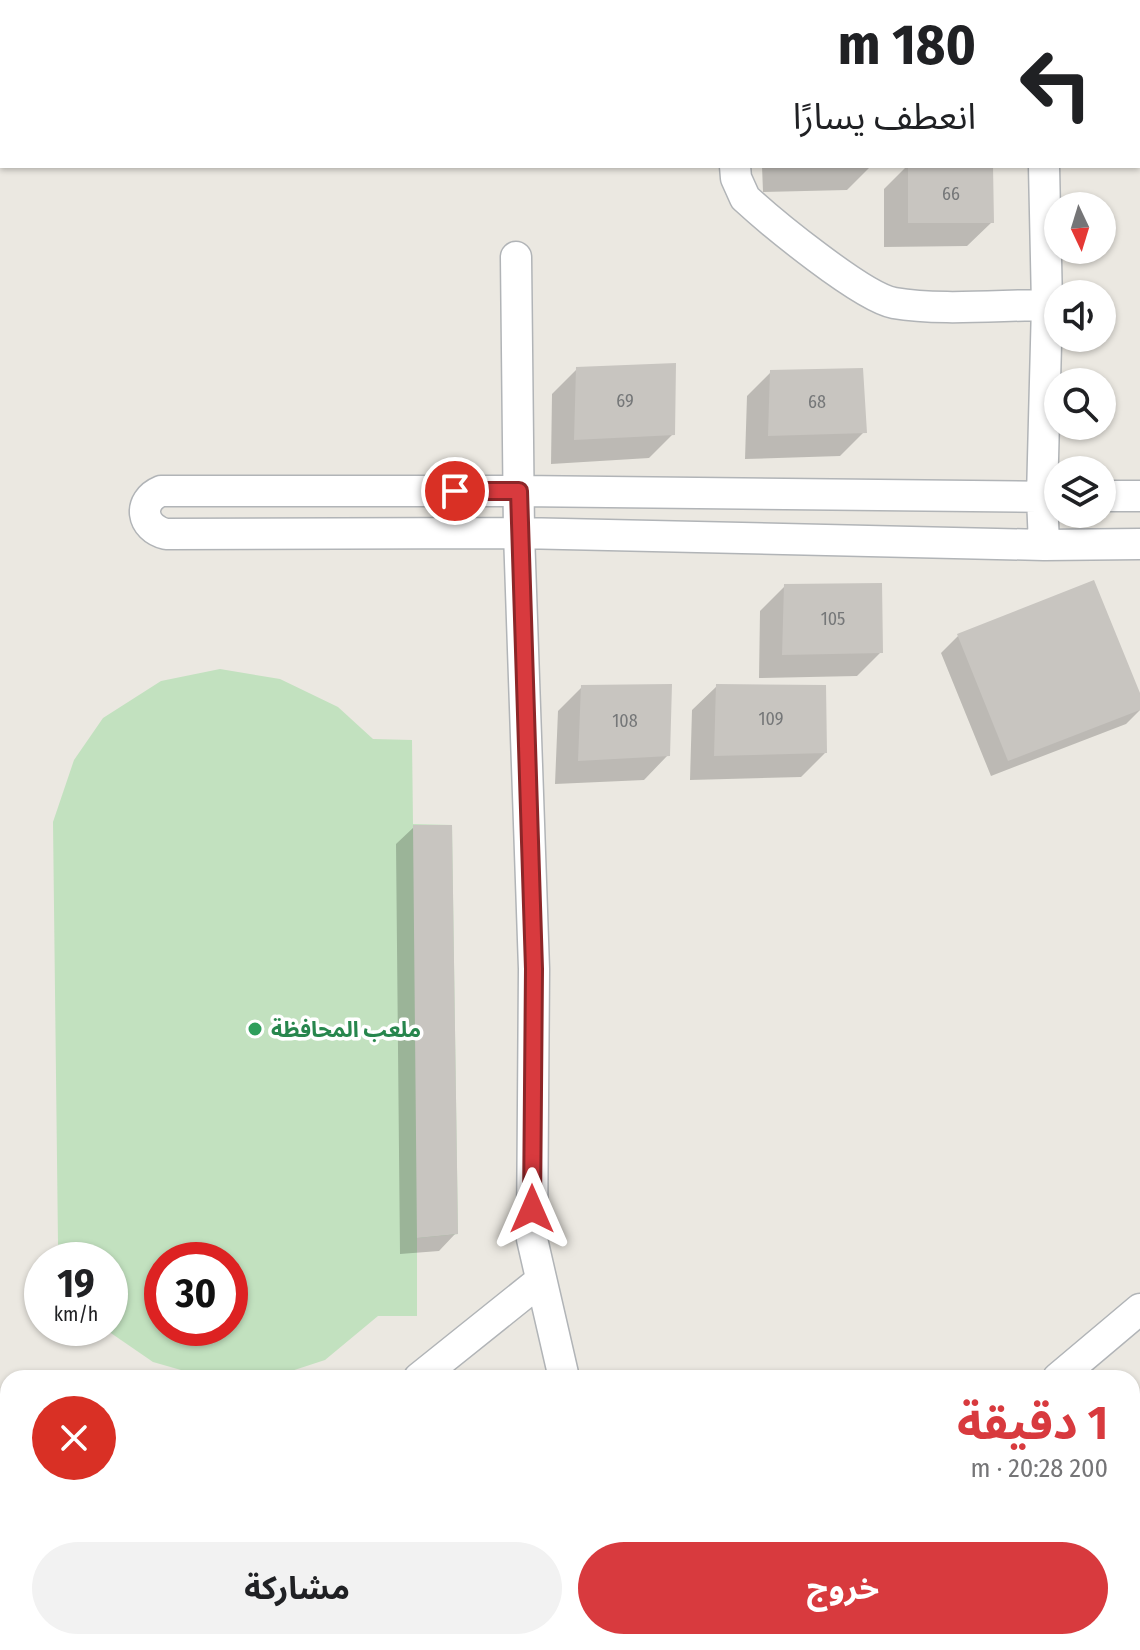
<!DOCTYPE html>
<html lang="ar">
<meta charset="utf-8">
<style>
:root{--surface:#fff;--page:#f2f2f2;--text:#202124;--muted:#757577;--accent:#d83a3e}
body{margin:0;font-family:"Fira Sans Condensed","Noto Sans Arabic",sans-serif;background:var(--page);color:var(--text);direction:rtl;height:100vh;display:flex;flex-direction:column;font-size:30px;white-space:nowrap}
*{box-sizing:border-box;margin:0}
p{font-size:26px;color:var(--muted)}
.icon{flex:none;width:44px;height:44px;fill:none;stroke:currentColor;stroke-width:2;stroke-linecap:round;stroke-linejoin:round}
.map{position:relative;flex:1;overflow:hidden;direction:ltr}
.side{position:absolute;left:0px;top:1370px;width:1140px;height:280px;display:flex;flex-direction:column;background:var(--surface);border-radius:24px 24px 0 0;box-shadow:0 2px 6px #0004;direction:rtl}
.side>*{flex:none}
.top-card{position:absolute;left:0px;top:0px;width:1140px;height:168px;box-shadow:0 2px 6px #0004;direction:rtl;background:#fff;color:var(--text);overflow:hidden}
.needle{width:52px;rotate:176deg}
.controls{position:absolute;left:1044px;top:192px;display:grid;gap:16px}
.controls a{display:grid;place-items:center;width:72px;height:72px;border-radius:50%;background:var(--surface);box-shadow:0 2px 6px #0004;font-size:40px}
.speed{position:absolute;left:24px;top:1242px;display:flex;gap:16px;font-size:40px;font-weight:700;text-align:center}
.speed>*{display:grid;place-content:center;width:104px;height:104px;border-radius:50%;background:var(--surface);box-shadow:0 2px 6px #0004;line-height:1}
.speed small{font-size:20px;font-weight:400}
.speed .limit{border:12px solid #d22;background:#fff;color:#111}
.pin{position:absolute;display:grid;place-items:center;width:68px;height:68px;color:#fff;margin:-34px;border:4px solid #fff;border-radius:50%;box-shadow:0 2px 8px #0007}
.me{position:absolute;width:88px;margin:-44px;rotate:0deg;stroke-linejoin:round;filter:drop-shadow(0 0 6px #0008)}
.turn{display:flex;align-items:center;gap:28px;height:168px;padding:0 32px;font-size:36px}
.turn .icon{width:104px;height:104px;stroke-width:2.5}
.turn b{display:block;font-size:56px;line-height:68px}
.round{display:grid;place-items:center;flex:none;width:84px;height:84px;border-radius:42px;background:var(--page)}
.headline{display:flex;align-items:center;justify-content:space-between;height:136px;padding:0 32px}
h1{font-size:48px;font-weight:700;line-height:60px;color:var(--accent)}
.action{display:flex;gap:16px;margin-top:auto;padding:16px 32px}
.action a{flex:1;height:92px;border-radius:48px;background:var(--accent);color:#fff;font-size:32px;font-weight:700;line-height:92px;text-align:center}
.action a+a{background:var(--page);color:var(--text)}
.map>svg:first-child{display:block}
.green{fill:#c2e1bf;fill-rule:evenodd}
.shadow{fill:#0003}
.building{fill:#c8c5c0}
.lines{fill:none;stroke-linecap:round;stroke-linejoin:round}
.minor-casing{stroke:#b1b4b7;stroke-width:33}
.minor{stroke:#fff;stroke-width:30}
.route-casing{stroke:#8c2628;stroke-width:20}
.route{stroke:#d83a3e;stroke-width:14}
.leisure-dot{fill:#2e9e5b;stroke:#fff;stroke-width:3}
.labels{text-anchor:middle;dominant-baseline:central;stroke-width:7;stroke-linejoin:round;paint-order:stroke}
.number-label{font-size:18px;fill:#757778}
.leisure-label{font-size:22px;font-weight:bold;fill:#27864d;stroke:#fff;text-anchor:start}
</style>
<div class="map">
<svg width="1140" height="1650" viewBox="0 0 1140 1650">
<rect width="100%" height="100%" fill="#ebe8e1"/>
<path class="green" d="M220,669L280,679L338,707L373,739L412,740L413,824L452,825L458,1234L417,1238V1316H378L325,1360L276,1376L250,1378H209L153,1362L105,1329L110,1328V1260H63L58,1244L53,822L74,760L103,718L161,681ZM162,1260H230V1328H162Z"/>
<path class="shadow" d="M883,0H993V2H883Z
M762,166H871L847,190L763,192Z
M907,166H991L992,222L967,246L884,247V189Z
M577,369L673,434L649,458L551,464L552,394Z
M771,372L864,432L840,456L745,459L747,396Z
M785,586L881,652L857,676L759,678L760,611Z
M958,636L1140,699V710L1126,724L991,776L941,653Z
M717,686L825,753L801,777L690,780L692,710Z
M582,687L668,755L644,780L555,784L558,711Z
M414,827L456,1233L439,1251L400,1254L396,844Z"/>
<path class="building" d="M908,166H993L994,223H908Z
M676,363L675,435L574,440L576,367Z
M863,368L867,433L768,436L770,370Z
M1094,580L1140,693V710L1008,761L957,634Z
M882,583L883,653L782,655L784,584Z
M672,684L670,756L578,761L581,685Z
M716,684L826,685L827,753L714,756Z
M413,825H452L458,1234L417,1238Z"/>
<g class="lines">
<defs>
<path id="minor" d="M491,0L493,2
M727,0V2
M1039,0V2
M735,166L736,178L745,198C771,222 862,297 894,303C940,311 1000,305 1047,305
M1044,166L1047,305L1042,497L1044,545
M516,257L519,533L534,969L532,1239L564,1378
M1102,496H1140
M1058,497L519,491H161C137,501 141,528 166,534L519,533L1044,545L1140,544
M419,1378L540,1281
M1058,1378L1140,1309
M1132,1600L1140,1609
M156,1642L162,1650
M471,1642L477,1650
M801,1642V1650
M599,1650L606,1642"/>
</defs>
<use href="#minor" class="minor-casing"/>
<use href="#minor" class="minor"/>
</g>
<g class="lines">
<defs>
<path id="route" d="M455,491H519L534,969L532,1209"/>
</defs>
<use href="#route" class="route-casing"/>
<use href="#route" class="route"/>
</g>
<circle class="leisure-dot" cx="255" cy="1029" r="8"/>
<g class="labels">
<g class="number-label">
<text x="951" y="194">66</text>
<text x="625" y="401">69</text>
<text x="817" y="402">68</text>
<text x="833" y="619">105</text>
<text x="771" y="719">109</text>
<text x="625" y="721">108</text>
</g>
<g class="leisure-label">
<text x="271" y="1029">ملعب المحافظة</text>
</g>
</g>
</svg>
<div class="controls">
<a><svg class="needle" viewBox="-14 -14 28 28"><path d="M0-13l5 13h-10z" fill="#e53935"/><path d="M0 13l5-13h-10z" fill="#757577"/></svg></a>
<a><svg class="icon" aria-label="sound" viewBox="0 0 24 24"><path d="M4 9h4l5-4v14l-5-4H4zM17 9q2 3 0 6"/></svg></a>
<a><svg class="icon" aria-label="search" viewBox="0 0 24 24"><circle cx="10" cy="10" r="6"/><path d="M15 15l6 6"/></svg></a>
<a><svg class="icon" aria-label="layers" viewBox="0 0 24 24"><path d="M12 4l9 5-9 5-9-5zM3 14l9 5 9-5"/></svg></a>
</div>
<div class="speed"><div>19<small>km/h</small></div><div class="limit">30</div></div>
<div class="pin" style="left:455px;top:491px;background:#d93025"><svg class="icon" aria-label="arrive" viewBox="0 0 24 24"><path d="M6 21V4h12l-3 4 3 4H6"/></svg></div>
<svg class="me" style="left:532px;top:1209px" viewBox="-20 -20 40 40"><path d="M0-17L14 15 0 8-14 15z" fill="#d83a3e" stroke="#fff" stroke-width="4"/></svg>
<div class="top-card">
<div class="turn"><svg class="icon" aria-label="left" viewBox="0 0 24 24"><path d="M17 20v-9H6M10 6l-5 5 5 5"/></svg><div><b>180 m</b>انعطف يسارًا</div></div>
</div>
<section class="side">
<div class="headline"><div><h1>1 دقيقة</h1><p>200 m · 20:28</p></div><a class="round" style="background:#d93025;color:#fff"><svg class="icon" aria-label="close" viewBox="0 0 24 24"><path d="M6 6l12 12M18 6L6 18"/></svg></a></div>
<div class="action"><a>خروج</a><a>مشاركة</a></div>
</section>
</div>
